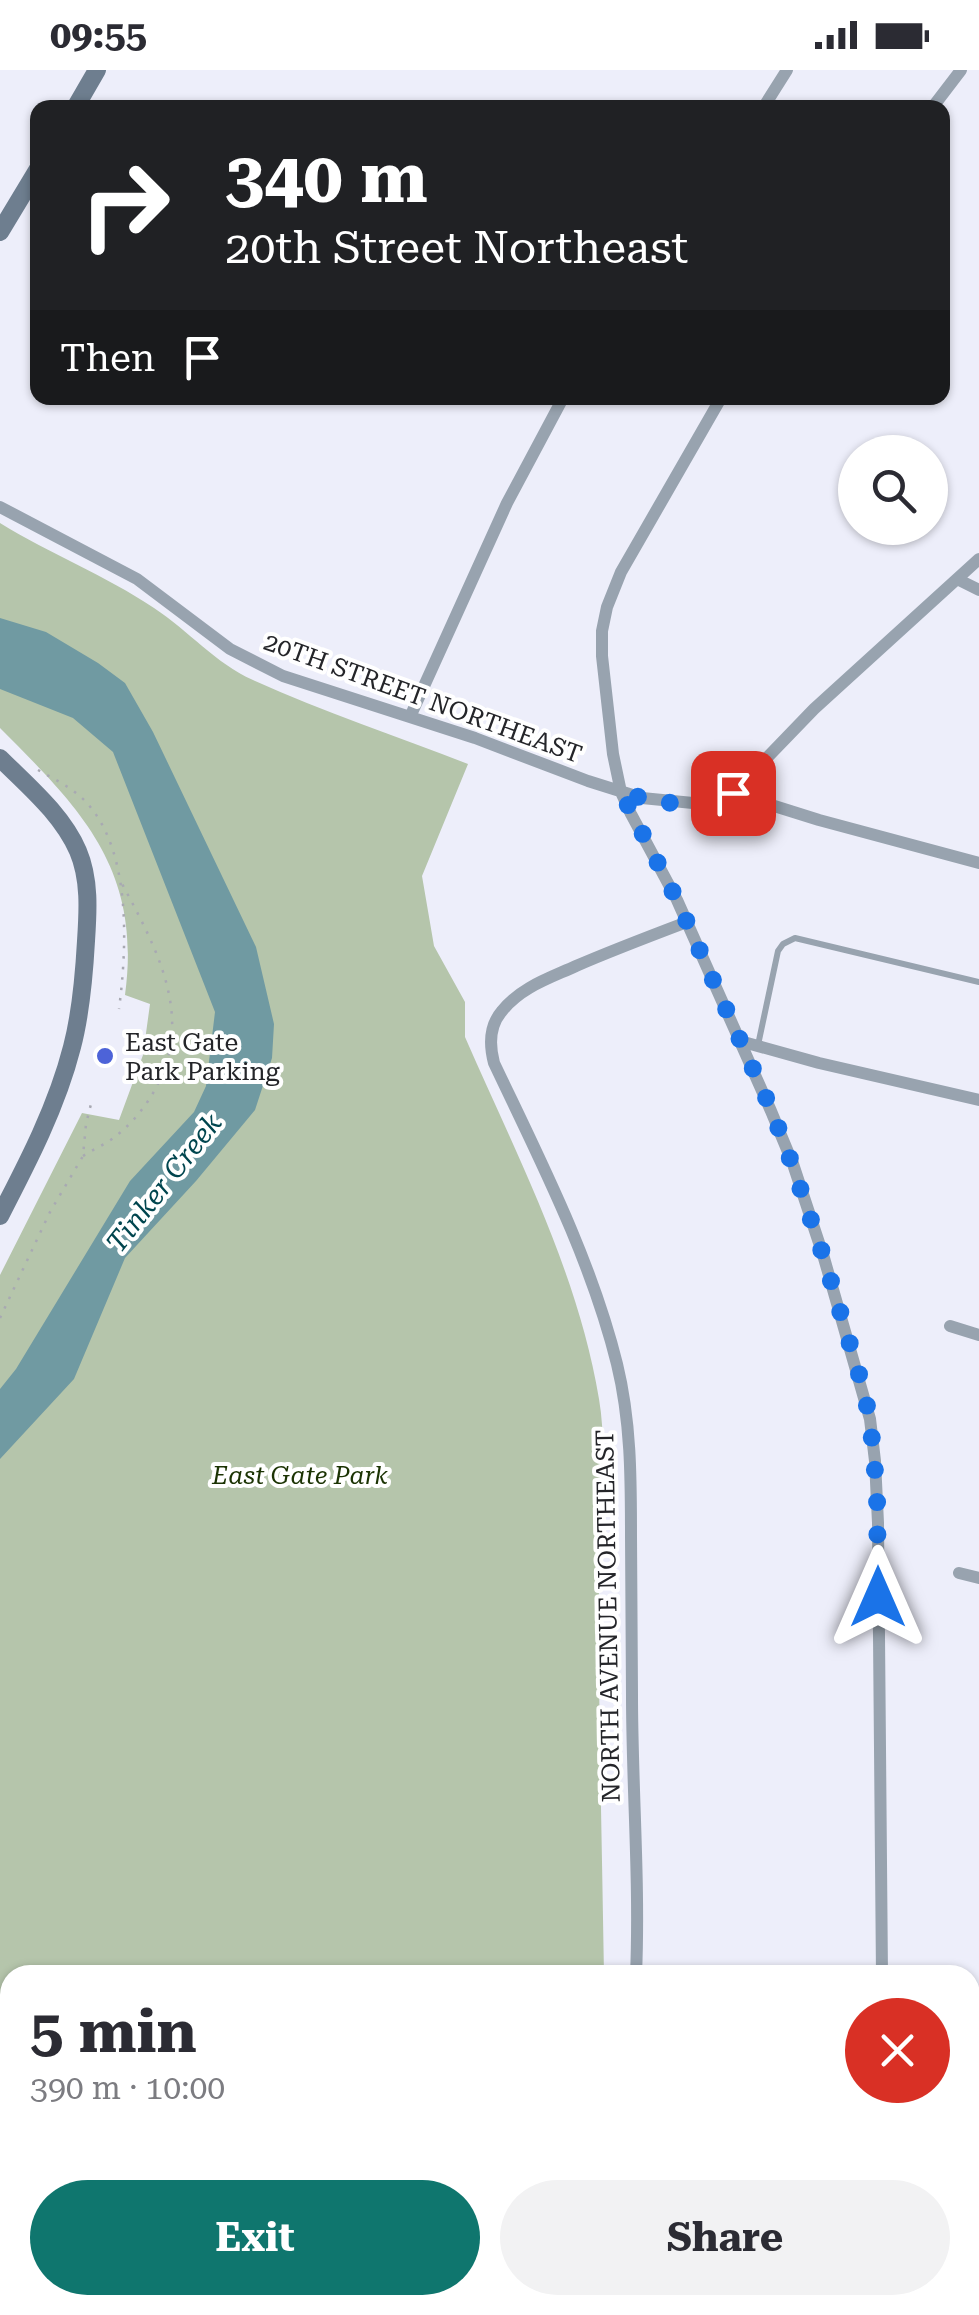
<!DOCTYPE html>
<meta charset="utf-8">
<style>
:root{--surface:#fff;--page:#f2f2f3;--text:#2b2b33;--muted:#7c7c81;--accent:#0f766e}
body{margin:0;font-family:"Roboto Serif",serif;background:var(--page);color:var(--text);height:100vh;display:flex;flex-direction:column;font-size:38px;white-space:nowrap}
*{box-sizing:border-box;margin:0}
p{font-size:32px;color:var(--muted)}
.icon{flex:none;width:55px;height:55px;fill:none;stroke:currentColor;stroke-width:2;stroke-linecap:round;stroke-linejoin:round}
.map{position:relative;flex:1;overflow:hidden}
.sheet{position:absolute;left:0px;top:1895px;width:980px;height:350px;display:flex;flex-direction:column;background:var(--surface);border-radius:30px 30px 0 0;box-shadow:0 2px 8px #0004}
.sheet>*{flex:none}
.banner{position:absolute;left:30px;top:30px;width:920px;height:305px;border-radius:20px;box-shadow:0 2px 8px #0004;background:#202124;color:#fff;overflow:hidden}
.buttons{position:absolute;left:838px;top:365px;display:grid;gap:20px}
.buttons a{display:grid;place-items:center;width:110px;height:110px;border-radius:50%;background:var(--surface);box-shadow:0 2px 8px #0004;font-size:50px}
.pin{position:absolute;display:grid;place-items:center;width:85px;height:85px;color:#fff;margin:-42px;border-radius:20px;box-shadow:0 5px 15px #0006}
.me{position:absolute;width:110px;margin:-55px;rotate:0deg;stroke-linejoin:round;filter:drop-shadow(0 0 8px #0008)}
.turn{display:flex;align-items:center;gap:35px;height:210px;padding:0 30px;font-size:45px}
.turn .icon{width:130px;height:130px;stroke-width:2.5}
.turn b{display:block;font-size:70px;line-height:85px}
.then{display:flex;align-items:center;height:95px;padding:0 30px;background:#0003;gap:20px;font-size:38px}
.round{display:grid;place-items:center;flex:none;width:105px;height:105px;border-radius:52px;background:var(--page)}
.summary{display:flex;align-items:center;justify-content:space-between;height:170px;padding:0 30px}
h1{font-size:60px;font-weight:700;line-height:75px}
.cta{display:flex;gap:20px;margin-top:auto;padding:20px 30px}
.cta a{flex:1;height:115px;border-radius:60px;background:var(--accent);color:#fff;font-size:40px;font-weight:700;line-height:115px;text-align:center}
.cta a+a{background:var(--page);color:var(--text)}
.status{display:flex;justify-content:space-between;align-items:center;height:70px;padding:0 50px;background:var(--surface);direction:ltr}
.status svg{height:28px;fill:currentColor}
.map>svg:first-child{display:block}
.green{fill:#b5c5ab}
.water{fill:#709aa2}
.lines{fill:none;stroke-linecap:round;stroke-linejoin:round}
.path{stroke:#a8a9b2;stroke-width:2.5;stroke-dasharray:2.5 8;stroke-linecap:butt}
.lane{stroke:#98a3af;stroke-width:6}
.street{stroke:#98a3af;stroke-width:12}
.secondary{stroke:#6e7e8f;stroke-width:18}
.route{stroke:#1a73e8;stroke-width:18;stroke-dasharray:0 32.4}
.poi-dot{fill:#4d63d8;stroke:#fff;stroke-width:4}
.labels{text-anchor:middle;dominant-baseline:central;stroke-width:8;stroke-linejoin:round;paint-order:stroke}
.street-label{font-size:25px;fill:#242529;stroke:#fff}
.poi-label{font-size:25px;fill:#242529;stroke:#fff;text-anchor:start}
.park-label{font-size:25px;font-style:italic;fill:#1b3303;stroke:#fff}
.water-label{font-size:28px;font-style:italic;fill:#00454e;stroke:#fff}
</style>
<div class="status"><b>09:55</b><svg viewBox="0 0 49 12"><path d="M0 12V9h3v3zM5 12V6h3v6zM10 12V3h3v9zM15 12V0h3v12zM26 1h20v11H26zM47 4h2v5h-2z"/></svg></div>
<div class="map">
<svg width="979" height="2245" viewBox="0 0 979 2245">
<rect width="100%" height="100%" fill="#edeefa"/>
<path class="green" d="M0,453C50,484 105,505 154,538C189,561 215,593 253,610C323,642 397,666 468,694L422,806L434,876L465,932V967C516,1084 578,1202 599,1329C608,1381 599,1449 599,1503C598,1637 602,1771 604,1905H10V2043L0,2040V1205L82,1043L119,1050L143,985L150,934L125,925C142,800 82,740 0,658Z
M0,2141L10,2142V2235H222L218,2245H0Z
M243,2235H353L373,2245H252Z
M493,2235H593L595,2245H505Z
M766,2235H831L823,2245H759Z"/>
<path class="water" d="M0,548L46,562L98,593L125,613L153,662L256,877L274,954L272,988L255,1040L196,1111L125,1188L74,1309L0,1389V1319L16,1299L130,1111L194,1042L206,1016L215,942L113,682L73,648L0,619Z
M362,2235H430L441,2245H383Z"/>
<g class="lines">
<path class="path" d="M38,700C54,709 71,717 84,730C132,778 127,877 119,939
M83,1086C94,1079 106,1074 116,1066C136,1050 152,1029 162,1005C191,937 152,870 120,810
M0,1248L50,1142L83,1086L86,1054L91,1034"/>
<path class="lane" d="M758,975L778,881L783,874L795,868L979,912"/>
<path class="street" d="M763,38L787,0
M932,38L961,0
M721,328L621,502L607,537L602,561V586L613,684L621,722L631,744L677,830L771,1041L793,1094L824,1188L870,1349L875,1391L878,1453L882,1905
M0,437L137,509L230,579L283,606L475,668L588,711L642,728L703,734L718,731L733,723L819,750L979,793
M957,509L979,520
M410,647L507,433L563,328
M733,723L814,639L979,489
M740,971L819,993L979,1030
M950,1256L979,1265
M959,1503L979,1508
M636,1905C640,1812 632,1718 632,1625C632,1572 631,1519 631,1466C631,1408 631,1351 617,1294C591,1189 540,1090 494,993C489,974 489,956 502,941C521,917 550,908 576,896C613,880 650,866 687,852
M668,2235L670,2245
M738,2245L745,2235"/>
<path class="secondary" d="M75,38L97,0
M0,162L38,99
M0,688C28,716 62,744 78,781C90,809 88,841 86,871C84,907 81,943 72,977C57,1036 28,1092 0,1146
M0,2058L10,2060
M460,2235L473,2245"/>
</g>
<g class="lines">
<path class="route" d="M733,723C698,741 657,733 621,722L677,830L772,1041L792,1094L824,1188L862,1314L870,1349L877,1422L878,1527"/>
</g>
<circle class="poi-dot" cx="105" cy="986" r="10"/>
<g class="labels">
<g class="street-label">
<text transform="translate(423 628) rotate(20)">20TH STREET NORTHEAST</text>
<text transform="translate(608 1546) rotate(-91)">NORTH AVENUE NORTHEAST</text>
</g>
<g class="poi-label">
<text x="125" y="972">East Gate<tspan x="125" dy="29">Park Parking</tspan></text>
</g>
<g class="park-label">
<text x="300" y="1405">East Gate Park</text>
</g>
<g class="water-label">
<text transform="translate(164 1113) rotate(-52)">Tinker Creek</text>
</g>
</g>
</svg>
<div class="buttons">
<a><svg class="icon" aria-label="search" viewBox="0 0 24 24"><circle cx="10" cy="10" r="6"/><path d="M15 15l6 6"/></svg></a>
</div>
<div class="pin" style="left:733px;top:723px;background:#d93025"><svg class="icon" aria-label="arrive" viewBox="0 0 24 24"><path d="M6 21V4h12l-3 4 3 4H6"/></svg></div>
<svg class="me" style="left:878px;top:1527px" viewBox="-20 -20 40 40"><path d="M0-17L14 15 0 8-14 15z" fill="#1a73e8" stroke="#fff" stroke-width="4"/></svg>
<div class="banner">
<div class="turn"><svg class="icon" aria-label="right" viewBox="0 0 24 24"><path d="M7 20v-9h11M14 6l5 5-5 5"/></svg><div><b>340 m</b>20th Street Northeast</div></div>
<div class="then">Then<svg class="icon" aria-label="arrive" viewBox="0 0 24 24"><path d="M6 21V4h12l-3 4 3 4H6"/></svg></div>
</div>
<section class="sheet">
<div class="summary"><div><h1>5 min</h1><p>390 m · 10:00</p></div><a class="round" style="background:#d93025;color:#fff"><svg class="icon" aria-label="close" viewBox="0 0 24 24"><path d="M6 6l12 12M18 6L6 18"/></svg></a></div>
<div class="cta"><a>Exit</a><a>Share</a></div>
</section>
</div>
